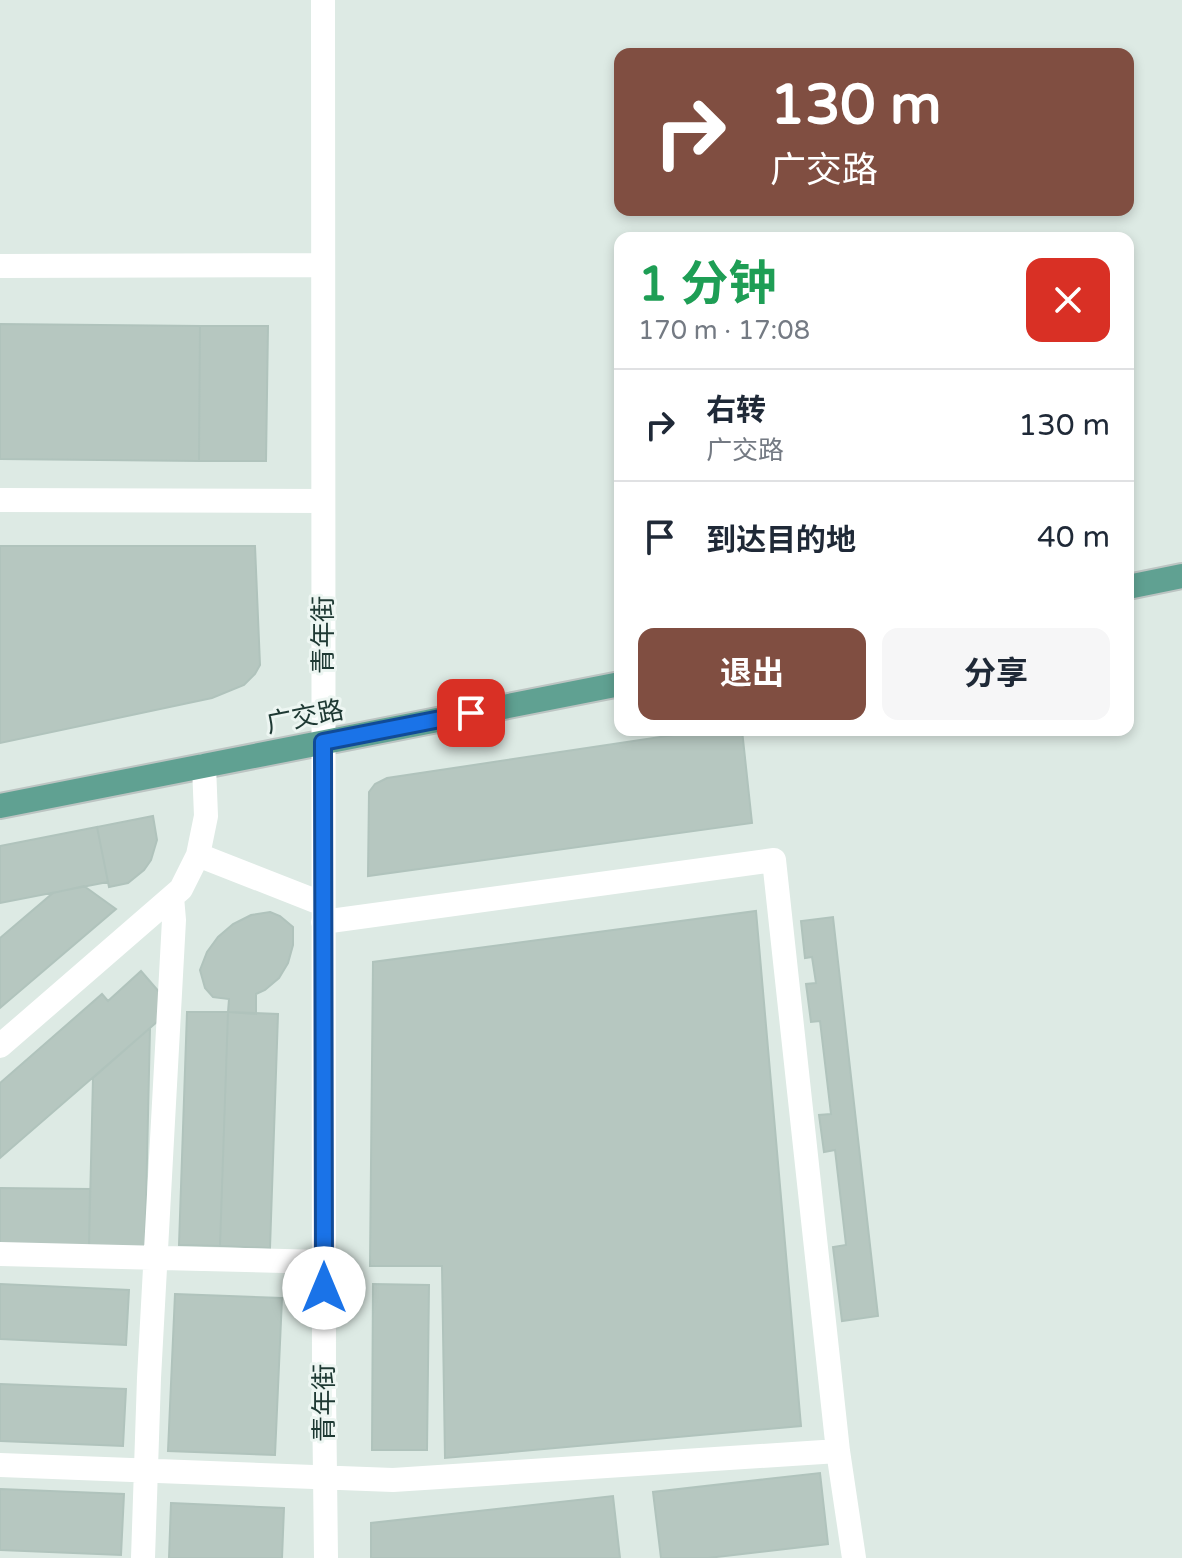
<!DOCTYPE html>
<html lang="zh">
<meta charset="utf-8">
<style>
:root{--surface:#fff;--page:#f6f6f7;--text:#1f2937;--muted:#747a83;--line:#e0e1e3;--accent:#804e41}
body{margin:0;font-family:"Varela Round","Noto Sans SC",sans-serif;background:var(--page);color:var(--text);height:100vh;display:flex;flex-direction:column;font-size:30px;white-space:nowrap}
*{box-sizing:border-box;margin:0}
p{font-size:26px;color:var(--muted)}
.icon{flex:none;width:44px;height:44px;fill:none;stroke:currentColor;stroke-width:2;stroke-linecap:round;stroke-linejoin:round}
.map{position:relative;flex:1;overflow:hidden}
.panel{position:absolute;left:614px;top:232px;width:520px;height:504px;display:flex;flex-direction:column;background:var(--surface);border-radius:16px;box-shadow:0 4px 12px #0003}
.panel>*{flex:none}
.hud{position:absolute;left:614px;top:48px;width:520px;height:168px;border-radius:16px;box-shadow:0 4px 12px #0003;background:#804e41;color:#fff;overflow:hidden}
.pin{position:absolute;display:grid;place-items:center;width:68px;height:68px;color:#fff;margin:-34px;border-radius:16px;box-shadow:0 4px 12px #0006}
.me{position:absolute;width:88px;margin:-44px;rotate:0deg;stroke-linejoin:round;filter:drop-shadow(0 0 6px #0008)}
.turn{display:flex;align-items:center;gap:28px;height:168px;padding:0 24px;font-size:36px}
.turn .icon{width:104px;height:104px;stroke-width:2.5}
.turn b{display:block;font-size:56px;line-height:68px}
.round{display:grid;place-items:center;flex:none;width:84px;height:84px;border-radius:16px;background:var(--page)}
.overview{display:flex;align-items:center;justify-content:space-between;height:136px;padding:0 24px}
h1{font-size:48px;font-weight:700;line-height:60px;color:#1e9e55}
.primary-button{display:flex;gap:16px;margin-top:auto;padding:16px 24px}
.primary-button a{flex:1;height:92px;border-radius:16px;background:var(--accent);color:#fff;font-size:32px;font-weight:700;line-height:92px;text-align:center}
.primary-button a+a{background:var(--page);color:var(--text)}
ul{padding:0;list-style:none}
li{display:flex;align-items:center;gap:24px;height:112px;padding:0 24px;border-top:2px solid var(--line)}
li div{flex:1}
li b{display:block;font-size:30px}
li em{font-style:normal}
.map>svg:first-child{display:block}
.building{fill:#b6c7c0;stroke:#b0c3bc;stroke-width:2}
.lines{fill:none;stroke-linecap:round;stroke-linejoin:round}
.major-casing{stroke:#bcc4c2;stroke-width:28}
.minor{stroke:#fff;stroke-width:24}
.major{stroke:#60a192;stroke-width:24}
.route-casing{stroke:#114b97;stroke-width:20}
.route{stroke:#1a73e8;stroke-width:14}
.labels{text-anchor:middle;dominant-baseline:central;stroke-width:6;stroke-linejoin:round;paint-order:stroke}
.street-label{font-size:26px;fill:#1e3933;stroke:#edf6f2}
</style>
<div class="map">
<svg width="1182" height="1558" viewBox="0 0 1182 1558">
<rect width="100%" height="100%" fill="#ddeae4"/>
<path class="building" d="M0,324L200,326L199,461L0,459Z
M200,326H268L266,461H199Z
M0,546H255L260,665L255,674L244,685L212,698L0,743Z
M707,730H742L752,823L368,876L369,792L375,784L387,778Z
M153,816L157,840L151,860L144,870L128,883L109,887L97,827Z
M97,827L108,882L0,903V846Z
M84,886L116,909L0,1008V938L53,893Z
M756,911L801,1426L445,1458L442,1266H370L373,962Z
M270,912L280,916L293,927V945L288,963L279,978L265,990L256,994V1014L228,1012L229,999L213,997L205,988L200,970L207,952L218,937L233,924L251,915Z
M833,917L878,1316L842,1321L833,1247L846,1245L835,1150L824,1152L819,1115L831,1114L820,1021L811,1022L806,984L816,983L812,957L805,958L801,921Z
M141,971L173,1008L0,1158V1083L102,994L108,1001Z
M187,1012H228L220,1246L179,1245Z
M228,1012L278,1014L270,1248L220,1246Z
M150,1028L145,1248L89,1246L93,1078Z
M0,1188L90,1189L89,1246L0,1244Z
M0,1284L129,1290L126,1345L0,1339Z
M373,1284L429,1285L427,1450H372Z
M175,1294L282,1298L275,1455L168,1451Z
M0,1384L126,1389L123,1446L0,1441Z
M820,1473L828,1544L708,1558H661L653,1492Z
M0,1489L124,1494L121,1555L0,1550Z
M613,1496L620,1558H371V1523Z
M171,1503L284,1508L282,1558H169Z"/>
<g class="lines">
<defs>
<path id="major" d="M1128,587L1182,576
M0,806L620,684"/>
</defs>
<use href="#major" class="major-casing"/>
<path class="minor" d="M323,0L324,1393L326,1558
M0,266L323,265
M0,500L323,501
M198,855L323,904
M323,922L774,860L838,1451L854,1558
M0,1046L181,889L198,855L206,816L204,766
M0,1254L324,1262
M0,1465L393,1480L838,1451
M143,1558L149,1378L174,920L172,897"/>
<use href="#major" class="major"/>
</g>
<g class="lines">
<defs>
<path id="route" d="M324,1288L323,742L471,713"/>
</defs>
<use href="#route" class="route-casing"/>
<use href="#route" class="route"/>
</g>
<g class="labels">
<g class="street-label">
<text transform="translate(323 635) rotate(-90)">青年街</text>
<text transform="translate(305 717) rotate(-11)">广交路</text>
<text transform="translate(324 1403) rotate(-90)">青年街</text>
</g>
</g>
</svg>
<div class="pin" style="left:471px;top:713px;background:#d93025"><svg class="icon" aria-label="arrive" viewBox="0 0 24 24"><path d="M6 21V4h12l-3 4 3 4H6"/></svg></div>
<svg class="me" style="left:324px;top:1288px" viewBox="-20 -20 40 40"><circle r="19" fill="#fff"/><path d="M0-13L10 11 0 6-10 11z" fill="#1a73e8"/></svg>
<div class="hud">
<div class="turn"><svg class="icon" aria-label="right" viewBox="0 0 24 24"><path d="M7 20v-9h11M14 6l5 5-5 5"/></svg><div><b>130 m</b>广交路</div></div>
</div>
<section class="panel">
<div class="overview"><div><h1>1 分钟</h1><p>170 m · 17:08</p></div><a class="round" style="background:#d93025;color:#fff"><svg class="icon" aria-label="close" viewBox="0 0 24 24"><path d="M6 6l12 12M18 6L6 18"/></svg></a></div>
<ul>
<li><svg class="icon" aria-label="right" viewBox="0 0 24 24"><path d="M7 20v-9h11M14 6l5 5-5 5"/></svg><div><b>右转</b><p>广交路</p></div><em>130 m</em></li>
<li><svg class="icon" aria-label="arrive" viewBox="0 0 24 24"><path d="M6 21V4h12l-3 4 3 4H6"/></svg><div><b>到达目的地</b></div><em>40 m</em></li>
</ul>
<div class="primary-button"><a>退出</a><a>分享</a></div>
</section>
</div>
